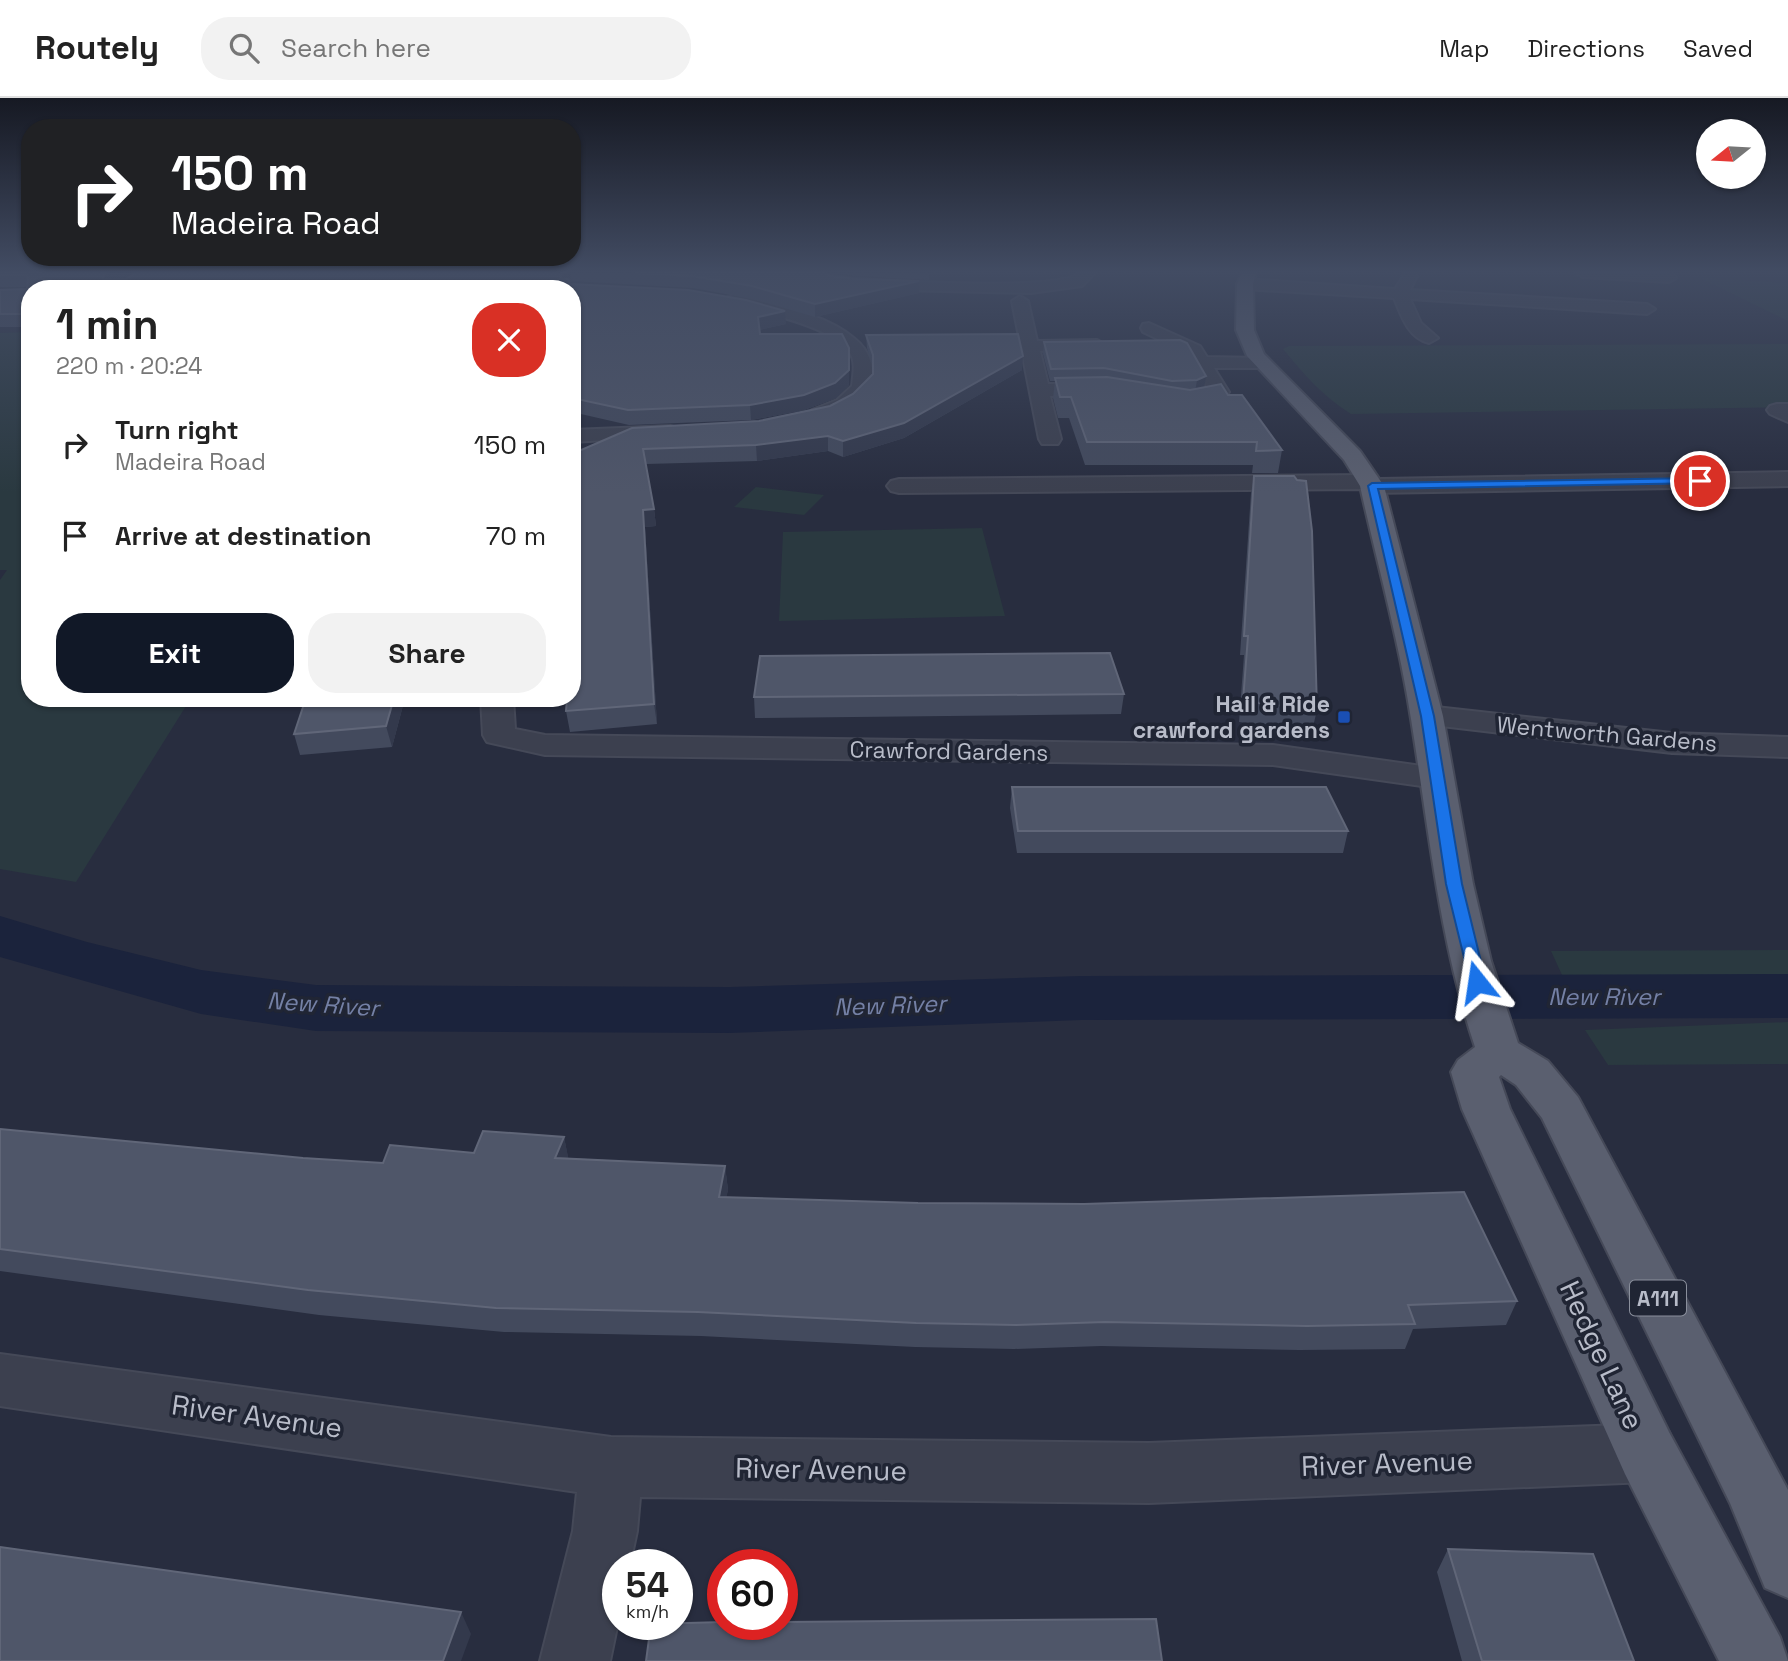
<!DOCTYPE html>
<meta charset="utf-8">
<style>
:root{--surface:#fff;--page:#f2f2f2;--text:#222;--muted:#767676;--line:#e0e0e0;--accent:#111827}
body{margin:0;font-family:"Space Grotesk",sans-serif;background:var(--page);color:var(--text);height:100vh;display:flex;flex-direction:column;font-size:26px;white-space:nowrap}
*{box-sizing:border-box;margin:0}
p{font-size:23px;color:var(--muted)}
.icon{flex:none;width:38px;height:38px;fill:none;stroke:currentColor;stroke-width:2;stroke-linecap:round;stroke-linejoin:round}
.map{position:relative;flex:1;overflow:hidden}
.side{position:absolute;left:21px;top:182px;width:560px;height:427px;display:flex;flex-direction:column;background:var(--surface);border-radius:28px;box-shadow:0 2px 5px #0004}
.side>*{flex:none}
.hud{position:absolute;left:21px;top:21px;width:560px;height:147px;border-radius:28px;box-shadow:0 2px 5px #0004;background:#202124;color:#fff;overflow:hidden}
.needle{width:46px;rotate:252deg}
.controls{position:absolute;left:1696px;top:21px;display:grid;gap:14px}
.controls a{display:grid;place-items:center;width:70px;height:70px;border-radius:50%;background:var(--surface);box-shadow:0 2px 5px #0004;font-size:35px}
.speed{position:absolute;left:602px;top:1451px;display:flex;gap:14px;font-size:35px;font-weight:700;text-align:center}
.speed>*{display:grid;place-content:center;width:91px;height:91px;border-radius:50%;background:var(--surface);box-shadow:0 2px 5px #0004;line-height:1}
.speed small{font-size:18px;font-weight:400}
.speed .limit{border:10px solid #d22;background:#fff;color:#111}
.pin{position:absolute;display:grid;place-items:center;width:60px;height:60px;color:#fff;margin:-30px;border:4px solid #fff;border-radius:50%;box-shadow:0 2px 7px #0007}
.me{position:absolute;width:77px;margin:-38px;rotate:345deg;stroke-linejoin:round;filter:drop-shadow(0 0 5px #0008)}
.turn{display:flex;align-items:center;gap:24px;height:147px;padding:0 35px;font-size:32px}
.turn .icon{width:91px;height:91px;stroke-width:2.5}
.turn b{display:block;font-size:49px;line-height:60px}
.round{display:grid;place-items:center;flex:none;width:74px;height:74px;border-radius:28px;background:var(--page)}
.overview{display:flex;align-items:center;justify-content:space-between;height:119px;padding:0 35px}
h1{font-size:42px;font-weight:800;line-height:52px}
.cta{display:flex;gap:14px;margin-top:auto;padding:14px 35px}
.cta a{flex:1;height:80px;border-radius:28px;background:var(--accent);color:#fff;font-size:28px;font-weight:800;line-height:80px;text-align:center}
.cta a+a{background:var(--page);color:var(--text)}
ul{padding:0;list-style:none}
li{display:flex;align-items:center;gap:21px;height:91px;padding:0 35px}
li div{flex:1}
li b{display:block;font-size:26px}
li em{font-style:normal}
header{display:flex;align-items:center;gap:42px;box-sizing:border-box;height:98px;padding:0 35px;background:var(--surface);border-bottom:2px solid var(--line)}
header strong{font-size:33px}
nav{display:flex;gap:38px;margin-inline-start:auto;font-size:24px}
.search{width:490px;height:63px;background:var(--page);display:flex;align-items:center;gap:18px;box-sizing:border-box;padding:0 24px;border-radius:28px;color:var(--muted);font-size:26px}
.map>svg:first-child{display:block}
.green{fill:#2a3940}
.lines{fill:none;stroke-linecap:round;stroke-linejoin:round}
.canal{fill:#1b233c;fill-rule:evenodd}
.minor-casing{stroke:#454958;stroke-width:4}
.major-casing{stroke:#454958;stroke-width:4}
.minor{fill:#3c404f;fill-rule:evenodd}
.major{fill:#5a5f6f;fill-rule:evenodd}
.wall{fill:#434a5d}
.shaded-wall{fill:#33394c}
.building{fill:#4f5669;stroke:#606678;stroke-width:2}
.route{fill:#1a73e8;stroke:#114b97;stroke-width:2}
.transit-dot{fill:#1a4fb4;stroke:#202534;stroke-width:2.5}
.labels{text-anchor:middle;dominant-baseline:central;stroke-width:7;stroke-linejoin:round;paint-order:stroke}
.shield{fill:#202534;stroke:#8a8f9c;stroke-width:2}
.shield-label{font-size:21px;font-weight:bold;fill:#b8bcc9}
.poi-label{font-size:23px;font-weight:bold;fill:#b8bcc9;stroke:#202534;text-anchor:end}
.street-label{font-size:23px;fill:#b8bcc9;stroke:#202534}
.water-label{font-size:24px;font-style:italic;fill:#7480a5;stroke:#202534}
.near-street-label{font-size:28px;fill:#b8bcc9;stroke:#202534}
</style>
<header>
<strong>Routely</strong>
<div class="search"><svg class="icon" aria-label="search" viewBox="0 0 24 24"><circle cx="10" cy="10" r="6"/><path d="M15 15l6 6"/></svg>Search here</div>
<nav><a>Map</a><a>Directions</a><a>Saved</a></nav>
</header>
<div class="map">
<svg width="1788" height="1563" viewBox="0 0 1788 1563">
<rect width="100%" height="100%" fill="#282d3f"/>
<path class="green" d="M1700,180L1788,185V223Z
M30,234V600H191L76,784L0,771V482L7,472H0V235Z
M1788,246V309L1351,316C1323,299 1303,275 1283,251L1289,248Z
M756,389L824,397L804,417L734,409Z
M982,430L1005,518L779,523L783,434Z
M1788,852V877H1562L1551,853Z
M1788,924V966L1608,967L1585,932Z"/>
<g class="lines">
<path class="canal" d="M0,818L87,844L201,872L316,887L730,889L1081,878L1788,876V920L1081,922L730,935L316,933L201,916L0,859Z"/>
<defs>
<path id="minor" d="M805,175C823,175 840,180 858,181C894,183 1059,193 1079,175H1095L1082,188L1031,195L858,191L831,187Z
M1405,175H1415L1417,178L1410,192L1647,206L1655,211L1647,216L1410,201L1421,225L1438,240L1429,245C1408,240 1401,217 1394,200L1245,191L1237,186L1245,181L1395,191Z
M1576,175H1661L1674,177L1676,180L1669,184L1583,179Z
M734,197C772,207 824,214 855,241C869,252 877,272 870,289C864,306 829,325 812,320L809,316L812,312L837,302L852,288C853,277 856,264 850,255C832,227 759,214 728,205L726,202L728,199Z
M1020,198L1028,203L1037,243L1097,242L1106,247L1097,252L1040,253L1048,286H1106L1116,292L1106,298H1050L1061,341L1058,346H1042L1039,341L1012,203Z
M1149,225L1200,248L1207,259L1261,260L1270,265L1261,270H1214L1229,294L1219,305L1179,310L1172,308L1169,304L1172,300L1209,293L1187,255L1143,234L1141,230L1143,226Z
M1777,306H1788V324L1770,316L1767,312L1770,308Z
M670,328L677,330L681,334L677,338L572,344V332Z
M1788,374V388L1372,395L1362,391L899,395L891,393L887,388L891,383L899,381L1371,377L1380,381Z
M481,600H513L515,631L545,637L1273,647L1436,670L1448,673L1453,680L1448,687L1436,690L1273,667L545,657L487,644L483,637Z
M1427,608L1672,635L1788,639V659L1672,655L1416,625L1411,618L1416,611Z
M0,1256L611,1339L1149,1345L1647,1326L1669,1334L1677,1355L1669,1376L1647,1384L1149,1405L640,1399L637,1433L630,1466H618V1524L610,1563H540L573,1433L577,1394L0,1308Z"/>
<path id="major" d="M1242,175H1256L1253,186L1254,232L1264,256L1360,353L1384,388L1443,618L1473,786L1491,863L1518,945L1548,963L1578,999L1788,1392V1500L1765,1490L1730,1405L1542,1020L1516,987L1501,977L1499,979L1510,1011L1669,1334L1780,1539L1788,1563H1719L1625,1376L1462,1011L1451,974L1458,962L1475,949C1439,842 1429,732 1411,621C1399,543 1377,465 1360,388L1344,362L1247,258L1236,232L1237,186Z"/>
</defs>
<use href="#minor" class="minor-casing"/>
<use href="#major" class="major-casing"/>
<use href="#minor" class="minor"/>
<use href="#major" class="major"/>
</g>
<path class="wall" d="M0,175H130L120,181H126L136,175H825L830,178L857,181L919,183V195L815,219L753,201L693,190L572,183L569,185L570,186L786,226L759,232L760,236L849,287L836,300L804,312L751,322L629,327L572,314V191H30V229H0V192L27,191V189H0Z
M832,175H929V182L858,178Z
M866,237L1022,272L904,340L843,359L828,353L757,363L646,366L654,411L656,428L645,429L657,626L570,634L566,613L573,467L572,356L759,323L830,308L853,296L873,276V269L867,250Z
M1180,242L1204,289L1228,297L1282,352L1278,375H1252L1253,367H1085L1069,320H1058L1053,300L1055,283H1050L1043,256L1044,244Z
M1254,378L1317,612L1312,633L1239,624L1244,557H1240L1251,395Z
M1124,596L1121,616L755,620L754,599Z
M405,600L392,649L300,657L294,636Z
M1012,689L1348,733L1343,755H1017L1010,710Z
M0,1031L303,1060L383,1065L474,1055L564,1039L568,1060L725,1068L728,1092L726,1099L1517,1203L1506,1227L1413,1231L1405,1251L1299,1252L1101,1248L1014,1251L915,1249L701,1238L504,1234L319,1217L0,1173Z
M1448,1451L1634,1563H1462L1437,1474Z"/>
<path class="shaded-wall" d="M106,175H130L108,189L103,181L104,177Z
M564,175H571L572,183L563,189L560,181L561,177Z
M919,183V195L815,219V206Z
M785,213L786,226L759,232L758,219Z
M849,250V287L836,300L804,312L751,322L750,307Z
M1023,258L1022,272L904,340L843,359V343Z
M1206,278L1204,291L1195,295L1197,282Z
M828,338V353L757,363L756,347Z
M654,411L656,428L645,429L657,626L654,606L643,412Z
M394,600H405L392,649L386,628Z
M564,1039L569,1063L555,1060Z
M725,1068L728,1092L722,1123L719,1099Z
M461,1514L471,1536L461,1563H443Z"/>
<path class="building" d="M0,175H106L104,177L103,181H126L136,175H564L561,177L560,181H568L570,186L688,192L746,202L785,213L758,219L760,236H842L849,250V272L835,285L804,297L750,307L628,312L572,300V191H30V216H0V192L27,191L28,180L26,177H0Z
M635,175H825L830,178L857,181L919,183L815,206L752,188L692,178Z
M1018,236L1023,258L904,325L843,343L828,338L756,347L643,351L654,411L643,412L654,606L566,613L567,600H572V356L632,330L759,323L830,308L853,296L873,276V257L866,237Z
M1180,242L1187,245L1206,278L1197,282L1172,283L1104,270L1051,271L1044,244Z
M1107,279L1190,292L1221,286L1228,297H1242L1282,352L1256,353L1257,344H1087L1071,299H1060L1055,280Z
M1254,378H1294L1297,382L1306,383L1312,433L1317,612L1243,603L1248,538H1244Z
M1110,555L1124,596L754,599L760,558Z
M306,600H394L386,628L294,636Z
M1012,689H1326L1348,733H1018Z
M0,1031L303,1060L383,1065L390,1047L474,1055L483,1033L564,1039L555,1060L725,1068L719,1099L918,1105L1084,1106L1464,1094L1517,1203L1408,1207L1415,1226L1307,1228L1105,1224L1016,1227L916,1225L698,1214L496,1210L308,1192L0,1151Z
M0,1449L461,1514L443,1563H0Z
M1448,1451L1593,1456L1634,1563H1482Z
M1156,1521L1162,1563H646L651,1526L723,1524V1526H782V1524Z"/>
<linearGradient id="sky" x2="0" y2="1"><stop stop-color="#161923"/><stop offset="0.44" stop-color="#424c63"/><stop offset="1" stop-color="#424c63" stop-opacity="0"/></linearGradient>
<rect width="1788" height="394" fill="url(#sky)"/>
<path class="route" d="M1700,380L1704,383L1703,385L1378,391L1434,618L1462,786L1486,884L1477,890L1471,888L1446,786L1421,618L1368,388L1372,385Z"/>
<rect class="transit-dot" x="1337" y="612" width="14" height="14" rx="3.5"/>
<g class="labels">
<rect class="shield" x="1630" y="1182.5" width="56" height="35" rx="5"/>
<g class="shield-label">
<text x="1658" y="1200">A111</text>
</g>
<g class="poi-label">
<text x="1330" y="606">Hail &amp; Ride<tspan x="1330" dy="26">crawford gardens</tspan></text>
</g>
<g class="street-label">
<text transform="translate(1607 636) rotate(5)">Wentworth Gardens</text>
<text transform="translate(949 653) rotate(1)">Crawford Gardens</text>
</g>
<g class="water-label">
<text x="1604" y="898">New River</text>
<text transform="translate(323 906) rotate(4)">New River</text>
<text transform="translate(890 907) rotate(-2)">New River</text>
</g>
<g class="near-street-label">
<text transform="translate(1602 1257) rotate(65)">Hedge Lane</text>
<text transform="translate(257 1318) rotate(8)">River Avenue</text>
<text transform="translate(1387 1365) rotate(-2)">River Avenue</text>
<text transform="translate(821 1371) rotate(1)">River Avenue</text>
</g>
</g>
</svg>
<div class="controls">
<a><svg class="needle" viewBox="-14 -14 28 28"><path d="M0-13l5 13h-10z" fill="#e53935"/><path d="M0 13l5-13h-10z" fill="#767676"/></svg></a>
</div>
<div class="speed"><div>54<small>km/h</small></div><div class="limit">60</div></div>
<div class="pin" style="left:1700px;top:383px;background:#d93025"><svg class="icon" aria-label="arrive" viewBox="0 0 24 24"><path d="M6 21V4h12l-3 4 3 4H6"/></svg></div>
<svg class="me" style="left:1477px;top:884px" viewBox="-20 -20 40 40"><path d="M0-17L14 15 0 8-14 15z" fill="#1a73e8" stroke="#fff" stroke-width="4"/></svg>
<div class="hud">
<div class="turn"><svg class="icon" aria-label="right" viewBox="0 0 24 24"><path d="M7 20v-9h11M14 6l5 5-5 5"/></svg><div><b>150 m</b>Madeira Road</div></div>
</div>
<section class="side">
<div class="overview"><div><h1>1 min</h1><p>220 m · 20:24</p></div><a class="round" style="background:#d93025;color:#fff"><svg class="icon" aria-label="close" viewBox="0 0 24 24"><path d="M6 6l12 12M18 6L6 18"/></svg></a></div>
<ul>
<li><svg class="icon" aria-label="right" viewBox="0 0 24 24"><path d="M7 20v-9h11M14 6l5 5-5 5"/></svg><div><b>Turn right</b><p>Madeira Road</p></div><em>150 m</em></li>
<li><svg class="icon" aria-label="arrive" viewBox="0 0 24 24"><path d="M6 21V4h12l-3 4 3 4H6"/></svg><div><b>Arrive at destination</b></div><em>70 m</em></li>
</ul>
<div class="cta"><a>Exit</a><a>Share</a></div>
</section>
</div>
